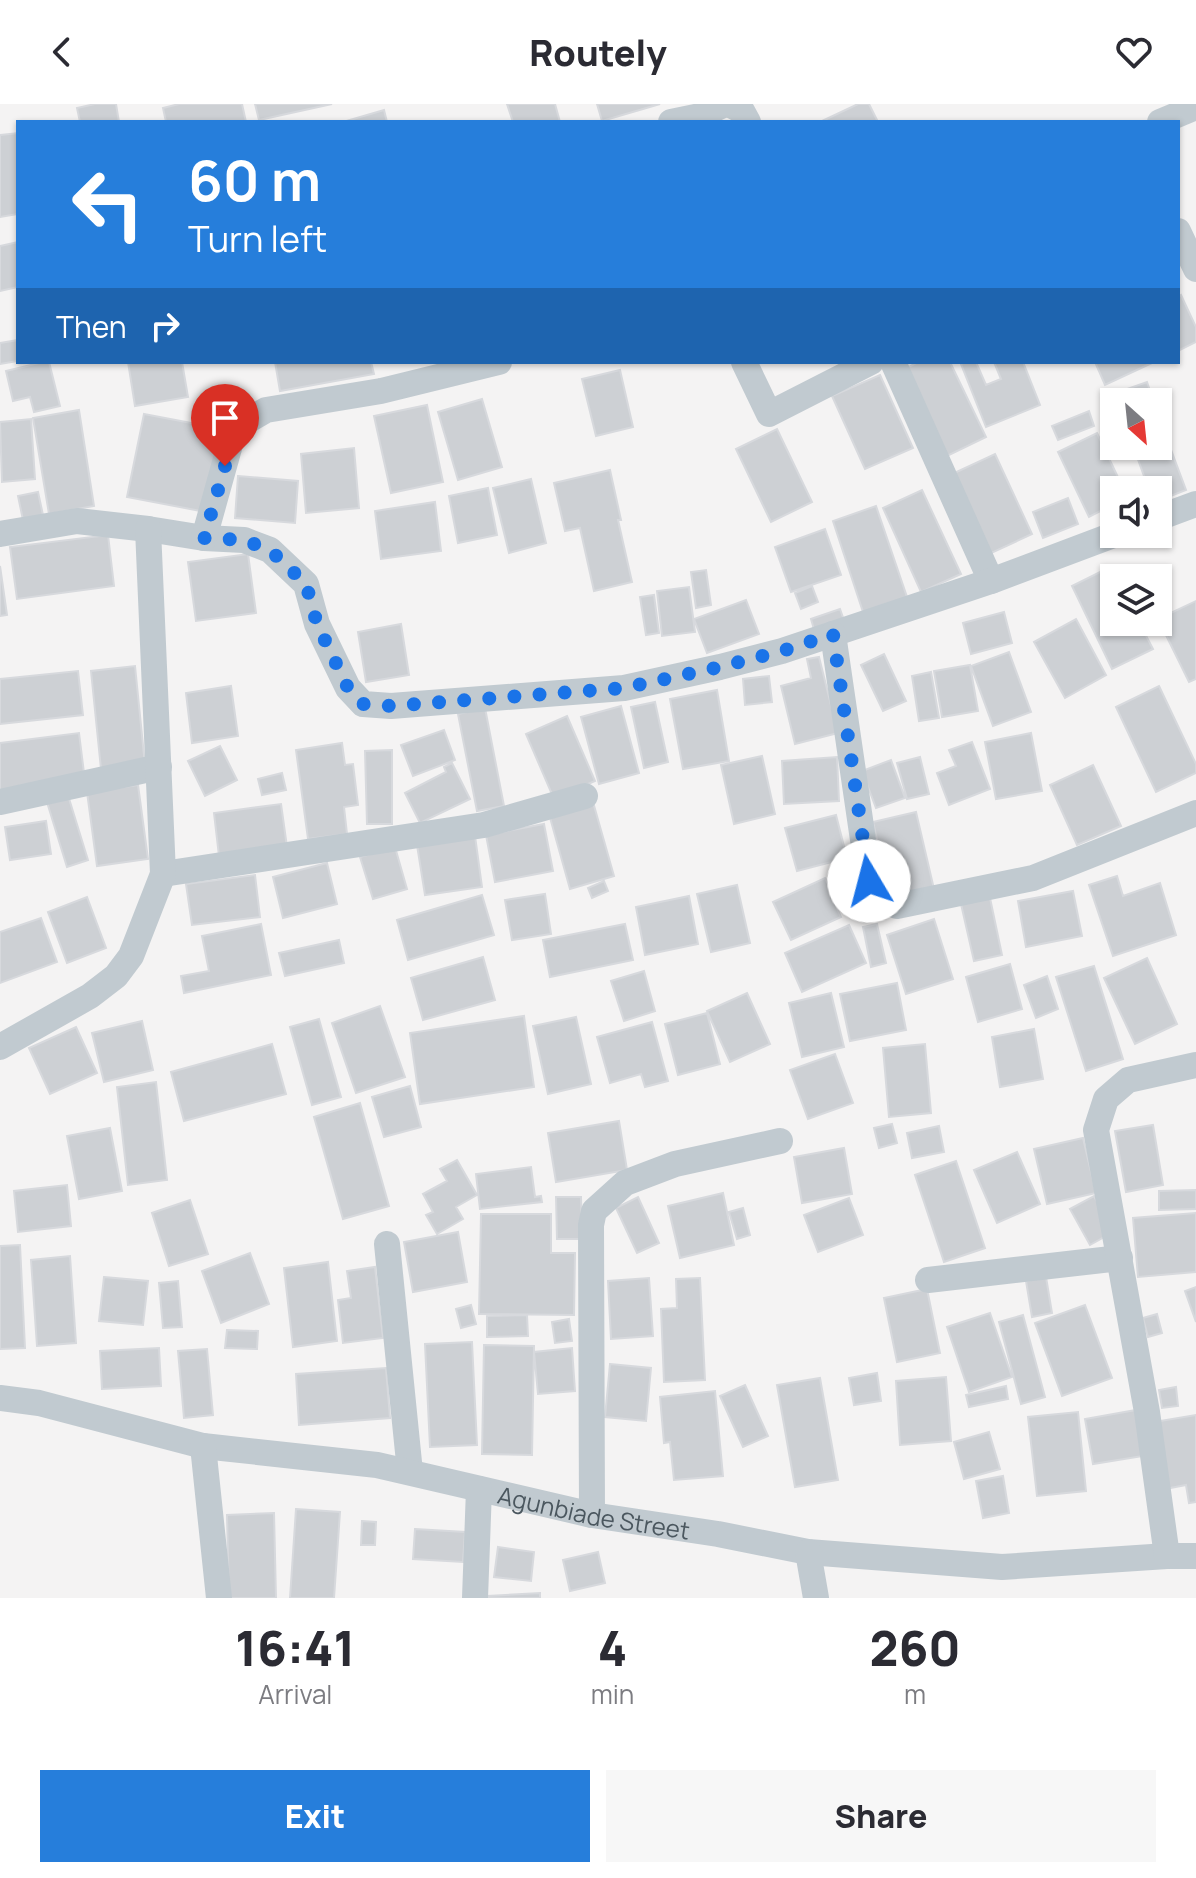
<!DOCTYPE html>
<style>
:root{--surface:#fff;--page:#f7f7f7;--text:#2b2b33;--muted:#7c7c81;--accent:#267edb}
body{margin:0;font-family:Manrope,sans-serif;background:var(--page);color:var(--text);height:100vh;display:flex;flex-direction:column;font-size:30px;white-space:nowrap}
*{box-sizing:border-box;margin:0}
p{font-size:26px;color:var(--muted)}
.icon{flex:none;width:44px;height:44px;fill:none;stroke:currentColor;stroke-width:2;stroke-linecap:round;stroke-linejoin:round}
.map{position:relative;height:1494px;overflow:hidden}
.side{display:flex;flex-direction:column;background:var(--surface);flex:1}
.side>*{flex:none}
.guide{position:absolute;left:16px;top:16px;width:1164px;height:244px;border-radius:0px;box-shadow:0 2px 6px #0004;background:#267edb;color:#fff;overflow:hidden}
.needle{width:52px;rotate:153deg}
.controls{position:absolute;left:1100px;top:284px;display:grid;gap:16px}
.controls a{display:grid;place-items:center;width:72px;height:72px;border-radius:0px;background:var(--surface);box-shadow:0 2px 6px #0004;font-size:40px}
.pin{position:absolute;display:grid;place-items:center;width:68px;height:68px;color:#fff;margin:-82px -34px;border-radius:50% 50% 50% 0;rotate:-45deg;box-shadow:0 0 8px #0007}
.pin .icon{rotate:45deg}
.me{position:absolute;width:88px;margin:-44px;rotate:352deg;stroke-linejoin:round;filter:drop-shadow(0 0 6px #0008)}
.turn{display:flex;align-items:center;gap:28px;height:168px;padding:0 40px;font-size:36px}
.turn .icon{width:104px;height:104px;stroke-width:2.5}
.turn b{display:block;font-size:56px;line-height:68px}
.then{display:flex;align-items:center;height:76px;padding:0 40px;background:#0003;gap:16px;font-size:30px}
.eta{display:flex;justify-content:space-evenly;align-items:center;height:136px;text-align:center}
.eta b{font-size:48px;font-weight:800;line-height:56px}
.button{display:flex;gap:16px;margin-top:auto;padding:16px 40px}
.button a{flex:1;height:92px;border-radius:0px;background:var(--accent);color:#fff;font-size:32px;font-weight:800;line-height:92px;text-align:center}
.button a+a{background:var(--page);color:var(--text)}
header{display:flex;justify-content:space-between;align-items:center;height:104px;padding:0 40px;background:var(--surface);font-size:36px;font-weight:800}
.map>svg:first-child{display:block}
.building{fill:#cdd0d4;stroke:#d7d9dd;stroke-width:2}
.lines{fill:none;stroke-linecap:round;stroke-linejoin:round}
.minor{stroke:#c1cad0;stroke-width:26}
.route{stroke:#1a73e8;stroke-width:14;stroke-dasharray:0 25.2}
.labels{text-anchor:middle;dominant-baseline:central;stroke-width:6;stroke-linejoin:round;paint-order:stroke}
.street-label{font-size:24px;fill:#4b575f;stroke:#fff}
</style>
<header><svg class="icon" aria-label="back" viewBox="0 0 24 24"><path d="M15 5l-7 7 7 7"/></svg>Routely<svg class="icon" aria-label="heart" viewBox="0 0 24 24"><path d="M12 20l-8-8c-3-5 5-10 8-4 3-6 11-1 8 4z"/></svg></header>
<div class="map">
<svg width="1196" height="1494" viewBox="0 0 1196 1494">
<rect width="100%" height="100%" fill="#f4f3f3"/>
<path class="building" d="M95,0H116L119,18H80L77,4Z
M179,0H242L246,18H166L163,4Z
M255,0H332L259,16Z
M507,0H555L560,18H513Z
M597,0H660L602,17Z
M858,0H869L878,18H820Z
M384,6L387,18H343Z
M18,29V110L0,113V31Z
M18,138V183L0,187V142Z
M1181,191L1196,223V238L1178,247V193Z
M18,236V257L0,260V239Z
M43,258H49L60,302L34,308L30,293L13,297L6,267Z
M128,258H182L188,293L135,302Z
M275,258H371L374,270L280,287Z
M918,258H950L986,333L945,353L903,266Z
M966,258H976L986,281L1001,275L994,258H1023L1040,301L986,323L961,260Z
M1095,258H1154L1105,281Z
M620,266L633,323L596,332L582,275Z
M880,271L913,344L865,365L832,292Z
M1147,278L1154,298H1114V313L1107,292Z
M482,295L502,363L458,376L438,308Z
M427,301L443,378L391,389L374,312Z
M79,306L94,402L49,410L33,314Z
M1089,307L1094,322L1058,336L1052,322Z
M144,310L223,325L206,408L127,393Z
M31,315L35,375L2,378L0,318Z
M777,325L812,398L771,418L736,345Z
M1097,329L1124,386H1114V400L1089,413L1058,348Z
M1167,335L1186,386L1158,397V386H1149L1135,347L1149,342H1158V338Z
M354,344L359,404L306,409L301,350Z
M995,350L1032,430L987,451L950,371Z
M610,366L621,416H618L632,478L594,487L580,424L565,427L554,379Z
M238,372L298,377L295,419L235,414Z
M531,375L546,439L509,449L493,384Z
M488,384L497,431L458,439L449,392Z
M922,386L961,470L921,488L883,404Z
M38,388L43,411L23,416L18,392Z
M1068,394L1078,420L1043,434L1033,408Z
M435,398L441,447L381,455L375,407Z
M876,402L908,496L864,511L833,417Z
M825,425L841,471L791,488L775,443Z
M108,431L114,482L17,495L10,443Z
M248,450L256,509L196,517L188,458Z
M0,462L7,511L0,512Z
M1112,462L1117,474H1114V518H1139L1153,545L1112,565L1072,482Z
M1158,464L1165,477L1158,481V474H1140Z
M706,466L711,501L696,504L691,468Z
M812,482L818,498L801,505L795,489Z
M689,483L695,528L662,532L657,487Z
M654,491L659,529L646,531L640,493Z
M746,496L759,530L707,549L694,515Z
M1196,497V575L1189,578L1158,515Z
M840,505L845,519L815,529L811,515Z
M1004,508L1012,539L971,550L963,519Z
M1076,515L1106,571L1065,594L1034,538Z
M401,520L409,571L366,578L358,528Z
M1009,548L1031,608L993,622L971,562Z
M884,550L906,597L883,607L861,561Z
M819,553L838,629L795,640L781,582L811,574L807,555Z
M970,561L978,607L942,613L934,567Z
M135,562L145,661L101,665L91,567Z
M78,567L83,611L0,620V575Z
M931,568L939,614L919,617L912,572Z
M769,572L772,598L745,601L743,575Z
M231,582L238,632L192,639L186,589Z
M1159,582L1196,660V669L1156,688L1116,603Z
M717,586L729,657L683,665L670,595Z
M655,598L668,658L644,664L631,603Z
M621,602L639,669L599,680L581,613Z
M485,604L504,702L477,707L458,610Z
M567,612L595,677L554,695L526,630Z
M444,626L455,656L413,672L401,641Z
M79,629L85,677L0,688V639Z
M1031,629L1042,687L996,695L985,638Z
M972,638L990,685L949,701L937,669L956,662L949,646Z
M342,639L345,661L353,660L358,701L344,703L347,730L308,735L296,646Z
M220,642L237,676L205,692L188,657Z
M392,646V720H367L365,647Z
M762,652L775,710L734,720L721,661Z
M837,653L839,697L784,700L782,657Z
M920,653L929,690L907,695L897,659Z
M891,656L905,694L876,704L862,667Z
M452,659L470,695L420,719L405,689L446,668L444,663Z
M1093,661L1121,722L1077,741L1050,681Z
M282,669L286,686L262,691L258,675Z
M138,681L148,755L97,762L87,688Z
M67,688L88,756L67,763L46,695Z
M593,698L614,772L570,785L549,710Z
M281,700L287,743L219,752L214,709Z
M916,708L934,785L891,794L873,718Z
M836,711L847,754L797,767L785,724Z
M46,717L51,750L10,756L5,723Z
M544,720L553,767L495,778L486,731Z
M475,732L482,783L425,791L417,741Z
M395,743L407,785L373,795L360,753Z
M327,759L337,800L283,814L273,773Z
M255,771L260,813L192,821L186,780Z
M1117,772L1123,792L1160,779L1176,831L1113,852L1089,781Z
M825,774L836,797L834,798L841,813L791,836L773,798Z
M604,777L608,787L592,794L588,784Z
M737,781L750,839L711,848L697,790Z
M1073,787L1082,832L1026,843L1018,797Z
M545,790L551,830L512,836L505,796Z
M482,791L494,831L408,856L397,816Z
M689,792L698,840L645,851L636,803Z
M87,793L106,844L67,859L48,808Z
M990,794L1002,851L974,857L961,800Z
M41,814L57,858L0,879V828Z
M934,815L953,875L906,890L887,831Z
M261,820L271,871L184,889L181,872L209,867L202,832Z
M625,820L633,856L550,873L543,836Z
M877,820L886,859L871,863L863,823Z
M849,821L866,859L802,888L785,849Z
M339,836L344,859L285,872L279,849Z
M483,853L495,896L423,916L411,874Z
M1147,854L1177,920L1135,940L1104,874Z
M1010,860L1022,905L978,918L966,873Z
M1094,862L1123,955L1086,967L1056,873Z
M644,867L655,907L624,917L611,877Z
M1047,872L1058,905L1036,914L1024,881Z
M897,879L906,926L850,937L840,890Z
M747,889L770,940L730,958L707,907Z
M831,889L844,943L802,953L789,899Z
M380,902L405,973L356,989L332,919Z
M707,909L720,960L678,971L665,920Z
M524,912L534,983L420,1000L410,929Z
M576,913L591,980L548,990L533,922Z
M319,915L341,993L312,1001L290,923Z
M142,917L153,966L104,978L92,929Z
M652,918L668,977L645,983L641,970L610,979L597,933Z
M76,923L97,969L50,990L29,944Z
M1034,925L1043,975L1000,983L992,933Z
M272,940L286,990L184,1017L171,968Z
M925,940L931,1009L889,1013L883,944Z
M835,950L853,999L808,1015L790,966Z
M156,978L167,1076L128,1081L117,983Z
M410,982L421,1023L384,1033L372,993Z
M360,999L389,1102L343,1115L314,1013Z
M619,1017L627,1066L556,1078L548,1029Z
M892,1020L897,1039L879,1044L874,1024Z
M1153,1021L1163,1081L1126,1088L1115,1027Z
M939,1022L944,1048L912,1054L907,1029Z
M110,1024L122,1087L79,1095L67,1032Z
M1083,1034L1096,1089L1047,1100L1034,1045Z
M844,1044L852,1090L802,1099L794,1053Z
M1017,1048L1040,1100L997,1119L974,1066Z
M457,1056L477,1091L456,1103L463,1115L437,1130L426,1111L433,1108L423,1090L447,1077L440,1065Z
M956,1057L985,1144L944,1158L915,1071Z
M531,1063L535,1093L541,1092L542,1098L480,1105L476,1070Z
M67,1081L71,1122L18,1128L14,1087Z
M1196,1086V1105L1159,1106V1087Z
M723,1089L734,1141L680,1154L668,1102Z
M1094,1092L1113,1128L1090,1141L1070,1105Z
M556,1093H581L582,1135H557Z
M638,1093L659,1139L637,1149L616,1104Z
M849,1094L863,1131L818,1148L804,1111Z
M190,1096L208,1150L169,1162L152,1109Z
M743,1104L750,1131L737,1135L729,1108Z
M1196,1109V1168L1138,1173L1133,1114Z
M481,1110H551V1149H575L574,1211L479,1210Z
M458,1128L467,1178L413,1188L404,1138Z
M20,1141L25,1244L0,1245V1142Z
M250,1149L269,1200L221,1219L202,1167Z
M70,1152L76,1239L37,1242L31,1156Z
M328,1158L337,1237L293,1243L284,1164Z
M375,1163L383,1234L343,1239L338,1196L351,1194L347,1167Z
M104,1173L148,1177L143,1221L99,1217Z
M1046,1173L1052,1209L1032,1213L1026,1177Z
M649,1174L653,1232L611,1235L608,1177Z
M700,1174L705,1276L664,1278L661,1205L677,1204L676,1175Z
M178,1177L182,1223L163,1224L159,1179Z
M1196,1183V1218L1185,1187Z
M927,1185L940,1249L897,1258L884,1194Z
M471,1201L476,1220L461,1224L456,1205Z
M1085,1201L1112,1274L1062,1292L1035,1219Z
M990,1209L1012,1273L969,1288L947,1223Z
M1157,1210L1162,1229L1148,1233L1143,1214Z
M527,1211L528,1232L487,1233V1212Z
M1023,1211L1045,1293L1021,1300L999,1218Z
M569,1215L572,1237L555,1239L552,1218Z
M227,1226L258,1227L257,1245L225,1244Z
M472,1238L477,1341L430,1343L425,1240Z
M484,1241L534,1242L532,1351L482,1350Z
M159,1244L161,1282L102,1285L100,1247Z
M572,1244L575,1287L538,1290L534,1248Z
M207,1245L213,1311L184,1314L178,1247Z
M610,1260L651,1264L646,1317L605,1313Z
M386,1264L390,1314L299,1321L296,1270Z
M877,1269L881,1297L854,1301L849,1274Z
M946,1273L951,1337L900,1341L896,1277Z
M820,1274L838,1376L795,1383L777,1281Z
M745,1281L768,1332L743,1343L720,1292Z
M1006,1282L1008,1295L969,1303L966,1291Z
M1176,1283L1178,1302L1162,1304L1159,1286Z
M715,1287L723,1372L674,1376L670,1338L664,1339L660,1293Z
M1136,1306L1143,1352L1093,1360L1085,1315Z
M1078,1308L1086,1387L1037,1392L1028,1313Z
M1196,1311V1398L1189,1399L1186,1381L1165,1385L1154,1318Z
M989,1328L1000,1365L964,1375L954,1338Z
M1003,1372L1009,1409L983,1414L976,1377Z
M296,1405L340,1408L334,1494H290Z
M274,1409L276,1494H229L227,1411Z
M362,1417L376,1418L375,1441H361Z
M415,1425L465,1428L463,1458L413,1455Z
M498,1443L534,1448L531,1477L494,1473Z
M598,1448L605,1479L570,1487L563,1456Z
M540,1489V1494H488V1492Z"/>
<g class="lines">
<g class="minor">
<path d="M729,0L742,7L748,18"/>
<path d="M671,18L700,12L725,0"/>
<path d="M1160,18L1196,3"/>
<path d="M1178,127L1196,165"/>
<path d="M744,258L769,310L871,258"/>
<path d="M893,258L991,477"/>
<path d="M1158,414L1196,400"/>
<path d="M0,430L77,417L148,425L204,434L244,436L270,446L306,480L317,520L348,584L363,600L391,602L624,584L720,563L782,547L991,477L1116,430"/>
<path d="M204,434L231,337L242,320L266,306L381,287L499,258"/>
<path d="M833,530L869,777L880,796L897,802L1033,774L1196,709"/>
<path d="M0,698L159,663"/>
<path d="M163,770L484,721L585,692"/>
<path d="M0,943L90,892L116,872L131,852L163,770L148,425"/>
<path d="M387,1140L410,1368"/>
<path d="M928,1176L1120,1154"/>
<path id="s1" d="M0,1294L39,1299L203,1342L377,1361L592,1411L718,1430L808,1448L1002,1463L1167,1452H1196"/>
<path d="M203,1342L219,1494"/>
<path d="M592,1411L591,1121L594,1107L625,1079L675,1060L780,1037"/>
<path d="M808,1448L816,1494"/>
<path d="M1167,1452L1147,1308L1096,1026L1106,995L1128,976L1196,961"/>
<path d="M475,1494L479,1385"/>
</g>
</g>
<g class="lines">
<path class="route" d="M225,362L204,434L244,436L270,446L306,480L317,520L348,584L363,600L391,602L624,584L720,563L782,547L833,530L869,777"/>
</g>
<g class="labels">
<g class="street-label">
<text stroke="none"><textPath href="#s1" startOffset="606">Agunbiade Street</textPath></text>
</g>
</g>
</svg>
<div class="controls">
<a><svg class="needle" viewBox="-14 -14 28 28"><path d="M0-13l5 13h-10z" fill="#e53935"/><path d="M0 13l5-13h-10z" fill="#7c7c81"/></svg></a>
<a><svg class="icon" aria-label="sound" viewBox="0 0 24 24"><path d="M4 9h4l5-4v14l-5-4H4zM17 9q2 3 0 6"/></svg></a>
<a><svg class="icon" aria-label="layers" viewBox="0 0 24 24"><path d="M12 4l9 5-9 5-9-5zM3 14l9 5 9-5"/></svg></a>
</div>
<div class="pin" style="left:225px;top:362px;background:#d93025"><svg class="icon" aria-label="arrive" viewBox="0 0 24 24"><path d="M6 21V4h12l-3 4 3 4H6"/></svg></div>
<svg class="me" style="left:869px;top:777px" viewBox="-20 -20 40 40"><circle r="19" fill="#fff"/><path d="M0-13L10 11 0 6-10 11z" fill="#1a73e8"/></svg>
<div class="guide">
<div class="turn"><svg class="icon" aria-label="left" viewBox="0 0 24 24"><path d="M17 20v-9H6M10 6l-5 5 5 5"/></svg><div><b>60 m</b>Turn left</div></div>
<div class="then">Then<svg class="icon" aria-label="right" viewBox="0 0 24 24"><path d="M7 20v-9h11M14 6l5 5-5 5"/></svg></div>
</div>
</div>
<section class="side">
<div class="eta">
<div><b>16:41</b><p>Arrival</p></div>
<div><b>4</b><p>min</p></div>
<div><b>260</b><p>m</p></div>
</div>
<div class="button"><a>Exit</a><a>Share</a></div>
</section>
